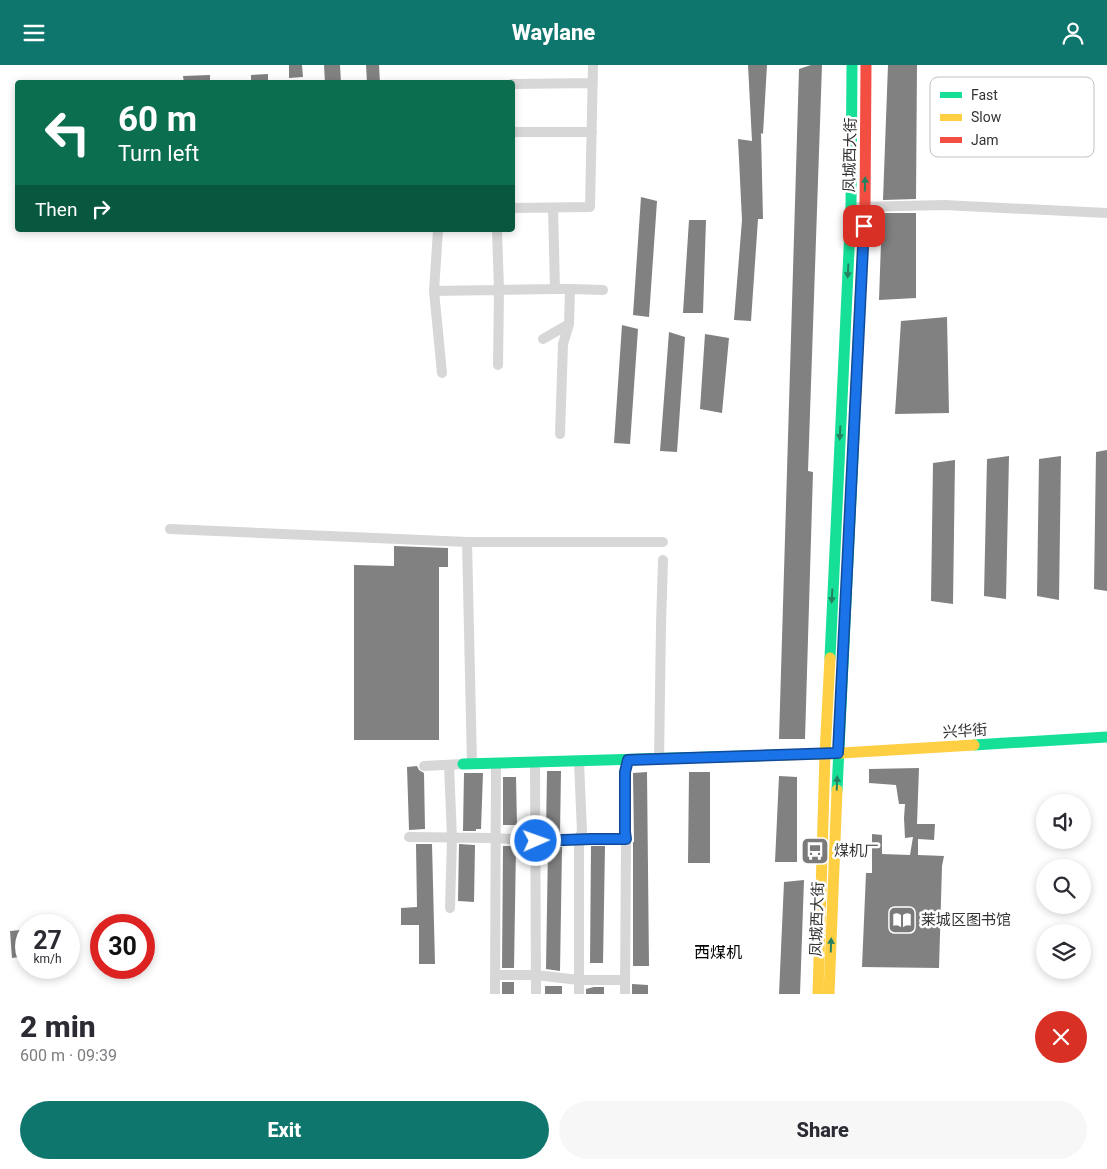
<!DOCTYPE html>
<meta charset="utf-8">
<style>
:root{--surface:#fff;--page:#f7f7f7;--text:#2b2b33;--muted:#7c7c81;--accent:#0f766e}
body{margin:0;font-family:Roboto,"Noto Sans SC",sans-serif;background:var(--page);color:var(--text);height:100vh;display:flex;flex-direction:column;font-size:19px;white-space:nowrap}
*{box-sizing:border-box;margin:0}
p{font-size:16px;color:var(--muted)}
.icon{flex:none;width:28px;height:28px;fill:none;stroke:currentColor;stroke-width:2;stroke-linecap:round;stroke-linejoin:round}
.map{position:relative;height:929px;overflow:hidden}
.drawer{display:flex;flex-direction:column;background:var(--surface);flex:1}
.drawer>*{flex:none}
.guide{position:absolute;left:15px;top:15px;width:500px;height:152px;border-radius:5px;box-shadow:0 2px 8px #0003;background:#0b6e4f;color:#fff;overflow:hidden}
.controls{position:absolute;left:1036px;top:729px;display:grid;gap:10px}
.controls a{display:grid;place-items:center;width:55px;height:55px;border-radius:50%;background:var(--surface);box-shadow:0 2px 8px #0003;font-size:25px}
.speed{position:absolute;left:15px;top:849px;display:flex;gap:10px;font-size:25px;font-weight:700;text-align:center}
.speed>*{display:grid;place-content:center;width:65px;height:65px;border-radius:50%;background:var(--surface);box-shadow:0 2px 8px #0003;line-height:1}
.speed small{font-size:12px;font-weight:400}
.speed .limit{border:8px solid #d22;background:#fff;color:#111}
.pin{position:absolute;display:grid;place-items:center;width:42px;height:42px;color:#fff;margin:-21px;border-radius:10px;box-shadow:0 2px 8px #0006}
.me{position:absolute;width:55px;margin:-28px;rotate:88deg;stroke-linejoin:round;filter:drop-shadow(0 0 4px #0008)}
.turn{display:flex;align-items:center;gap:18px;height:105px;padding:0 20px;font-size:22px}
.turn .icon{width:65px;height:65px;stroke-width:2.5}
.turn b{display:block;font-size:35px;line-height:42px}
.then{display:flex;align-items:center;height:48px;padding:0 20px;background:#0003;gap:10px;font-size:19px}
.round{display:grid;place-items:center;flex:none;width:52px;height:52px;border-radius:26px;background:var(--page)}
.overview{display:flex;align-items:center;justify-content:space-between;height:85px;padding:0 20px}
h1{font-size:30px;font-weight:800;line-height:38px}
.action{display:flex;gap:10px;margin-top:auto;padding:10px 20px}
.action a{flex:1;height:58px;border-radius:30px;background:var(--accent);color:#fff;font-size:20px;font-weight:800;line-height:58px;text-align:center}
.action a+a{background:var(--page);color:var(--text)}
header{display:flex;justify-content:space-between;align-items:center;height:65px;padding:0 20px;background:var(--accent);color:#fff;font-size:22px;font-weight:800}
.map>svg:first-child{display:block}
.building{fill:#818181}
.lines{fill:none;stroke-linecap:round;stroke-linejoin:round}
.street{stroke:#d7d7d7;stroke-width:10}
.fast{stroke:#16e098;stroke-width:11}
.slow{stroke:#ffcf43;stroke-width:11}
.jam{stroke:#f24e42;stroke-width:11}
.oneway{fill:#268160}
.route-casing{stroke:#114b97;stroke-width:12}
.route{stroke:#1a73e8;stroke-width:9}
.labels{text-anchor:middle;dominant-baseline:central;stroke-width:5;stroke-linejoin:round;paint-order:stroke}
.street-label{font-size:15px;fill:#333;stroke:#fff}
.poi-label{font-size:15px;fill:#333;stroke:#fff;text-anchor:start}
.neighbourhood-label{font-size:16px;fill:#000;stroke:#fff}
.key{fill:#fff;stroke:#c2c2c2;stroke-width:1}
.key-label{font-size:14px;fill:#333}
</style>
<header><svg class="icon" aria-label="menu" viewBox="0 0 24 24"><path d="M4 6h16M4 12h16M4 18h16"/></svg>Waylane<svg class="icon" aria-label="person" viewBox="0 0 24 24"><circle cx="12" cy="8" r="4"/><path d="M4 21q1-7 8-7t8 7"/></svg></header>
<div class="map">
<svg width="1107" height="929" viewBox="0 0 1107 929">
<rect width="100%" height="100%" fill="#fff"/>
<path class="building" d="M289,0H302L303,12L289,13Z
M324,0H340L341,18H325Z
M366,0H379L380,18H367Z
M748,0H767L763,69L761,68L763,154H758L751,256L734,255L742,155L738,74L752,76Z
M811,0H822L808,406L813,407L805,674H779L799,4Z
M888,0H917L916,134L883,135Z
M268,9V18H251V10Z
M210,10V18H184L183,11Z
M641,132L657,136L649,252L633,250Z
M882,148H916V233L879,235Z
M689,155H706L703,248H683Z
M947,252L949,348L895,349L901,256Z
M622,260L638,264L630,379L614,378Z
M669,267L685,272L677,387L660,386Z
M705,269L729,273L722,348L700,344Z
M1107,385V526L1094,524L1096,387Z
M1009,391L1006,534L984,531L987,394Z
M1061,391L1059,535L1037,531L1039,394Z
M955,395L953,539L931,536L933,398Z
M394,481L448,483V502H439V675H354V500L394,501Z
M417,701L419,705L424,708L425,764L409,765L407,702Z
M919,703L917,759H935L934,775L918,774V790L944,791L942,801L939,903L862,902L866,808H872V769L882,770V789L910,790L913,772L905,773L904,753L905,739H899L896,720L869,718V704Z
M547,706H561L560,768L548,769V767H546Z
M647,707L649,901H633V777H634L633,708Z
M689,707H710V798H688Z
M464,708H483L481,764H476V766H463Z
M779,711L797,712V797H775Z
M503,712H516L517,760H503Z
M416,779H432L435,899H419V860H401V843L417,842Z
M459,779L475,780L474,837L458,836Z
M503,781H516L514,903H502Z
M591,781H605L603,898H590Z
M548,782H562L560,906L546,904Z
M804,815L800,929H779L784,817Z
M21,865L23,878H26V891L12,893L10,866Z
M502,917H514V929H502Z
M632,919L648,920V929H632Z
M545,921H562V929H545Z
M594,922H604V929H586V924Z"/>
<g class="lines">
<path class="street" d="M512,19L593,18
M512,67H592
M859,142L944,140L1107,148
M512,143L590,142L593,0
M438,165L434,226L555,224L553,143
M497,165L499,225L498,300
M570,224L603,225
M434,226L442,308
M543,274L569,259L570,224H555
M560,369L563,279L569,259
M170,464L467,477H663
M467,477L472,699
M659,695L661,560L663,495
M535,698L536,929
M424,701L463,699L449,700L452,773L450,843
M409,772L495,773L536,776L591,774H626
M495,910H536L579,915H625
M495,929L496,699
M579,929V774L582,767L579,696
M625,929L626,774L625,767V707L628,695"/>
<path class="fast" d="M830,593L851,142L852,0
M974,680L1107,672
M463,699L780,690
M837,725L855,348"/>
<path class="slow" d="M855,348L863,173
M780,690L825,689L974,680
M818,929L825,689L830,593
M829,929L837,725"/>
<path class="jam" d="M863,173L865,142L866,0"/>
</g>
<defs><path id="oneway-solid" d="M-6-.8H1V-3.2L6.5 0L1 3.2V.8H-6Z" transform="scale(1.25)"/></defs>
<g class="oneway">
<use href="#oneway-solid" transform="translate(865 119) rotate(-89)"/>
<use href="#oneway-solid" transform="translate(848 206) rotate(93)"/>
<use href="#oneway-solid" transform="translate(840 368) rotate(93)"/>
<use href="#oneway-solid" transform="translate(832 531) rotate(93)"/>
<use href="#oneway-solid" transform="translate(837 718) rotate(-88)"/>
<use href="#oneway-solid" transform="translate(831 880) rotate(-88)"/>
</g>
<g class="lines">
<defs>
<path id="route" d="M536,776L591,774H626L625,767V707L628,695L838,688L864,161"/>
</defs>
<use href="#route" class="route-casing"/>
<use href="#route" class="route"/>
</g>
<defs>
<symbol id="bus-square" viewBox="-11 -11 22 22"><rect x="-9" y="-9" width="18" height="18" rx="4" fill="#7a7a7a" stroke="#fff"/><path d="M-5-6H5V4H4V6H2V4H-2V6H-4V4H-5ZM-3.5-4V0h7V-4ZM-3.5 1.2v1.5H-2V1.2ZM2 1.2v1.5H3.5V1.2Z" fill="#fff"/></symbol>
<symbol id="library-square" viewBox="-11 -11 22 22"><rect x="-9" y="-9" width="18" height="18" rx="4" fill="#7a7a7a" stroke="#fff"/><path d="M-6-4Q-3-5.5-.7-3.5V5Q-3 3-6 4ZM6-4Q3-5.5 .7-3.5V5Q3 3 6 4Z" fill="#fff"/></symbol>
</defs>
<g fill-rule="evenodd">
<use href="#bus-square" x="799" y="770" width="32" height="32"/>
<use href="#library-square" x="886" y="839" width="32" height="32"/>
</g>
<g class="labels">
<g class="street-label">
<text transform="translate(850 90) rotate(-89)">凤城西大街</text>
<text transform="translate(965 666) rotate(-4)">兴华街</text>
<text transform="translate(817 854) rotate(-88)">凤城西大街</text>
</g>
<g class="poi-label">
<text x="834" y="786">煤机厂</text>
<text x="921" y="855">莱城区图书馆</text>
</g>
<g class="neighbourhood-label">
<text x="718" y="887">西煤机</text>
</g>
</g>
<rect x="930" y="12" width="164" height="80" rx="8" class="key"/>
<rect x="940" y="27" width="22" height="6" fill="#16e098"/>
<rect x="940" y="49" width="22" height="7" fill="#ffcf43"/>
<rect x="940" y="72" width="22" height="6" fill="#f24e42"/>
<g class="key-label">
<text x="971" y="35">Fast</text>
<text x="971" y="57">Slow</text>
<text x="971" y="80">Jam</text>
</g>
</svg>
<div class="controls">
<a><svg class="icon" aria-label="sound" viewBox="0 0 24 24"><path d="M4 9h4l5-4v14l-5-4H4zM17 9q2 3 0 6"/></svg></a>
<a><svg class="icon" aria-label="search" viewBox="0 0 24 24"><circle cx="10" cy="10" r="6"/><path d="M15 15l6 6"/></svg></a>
<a><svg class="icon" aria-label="layers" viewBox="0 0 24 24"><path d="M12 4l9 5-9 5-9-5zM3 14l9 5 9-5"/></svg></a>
</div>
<div class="speed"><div>27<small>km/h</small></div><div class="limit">30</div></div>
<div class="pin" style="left:864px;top:161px;background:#d93025"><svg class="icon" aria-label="arrive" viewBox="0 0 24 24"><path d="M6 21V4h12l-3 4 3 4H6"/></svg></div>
<svg class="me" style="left:536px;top:776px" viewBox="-20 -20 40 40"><circle r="17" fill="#1a73e8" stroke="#fff" stroke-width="3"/><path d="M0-11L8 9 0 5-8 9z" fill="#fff"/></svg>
<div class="guide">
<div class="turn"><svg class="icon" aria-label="left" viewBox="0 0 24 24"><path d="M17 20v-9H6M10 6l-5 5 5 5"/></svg><div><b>60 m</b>Turn left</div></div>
<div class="then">Then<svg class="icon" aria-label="right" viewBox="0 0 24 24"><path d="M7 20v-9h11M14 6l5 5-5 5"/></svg></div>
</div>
</div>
<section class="drawer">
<div class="overview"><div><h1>2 min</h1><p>600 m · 09:39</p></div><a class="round" style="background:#d93025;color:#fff"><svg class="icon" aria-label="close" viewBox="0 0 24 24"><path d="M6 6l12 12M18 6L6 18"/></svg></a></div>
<div class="action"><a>Exit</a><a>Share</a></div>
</section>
